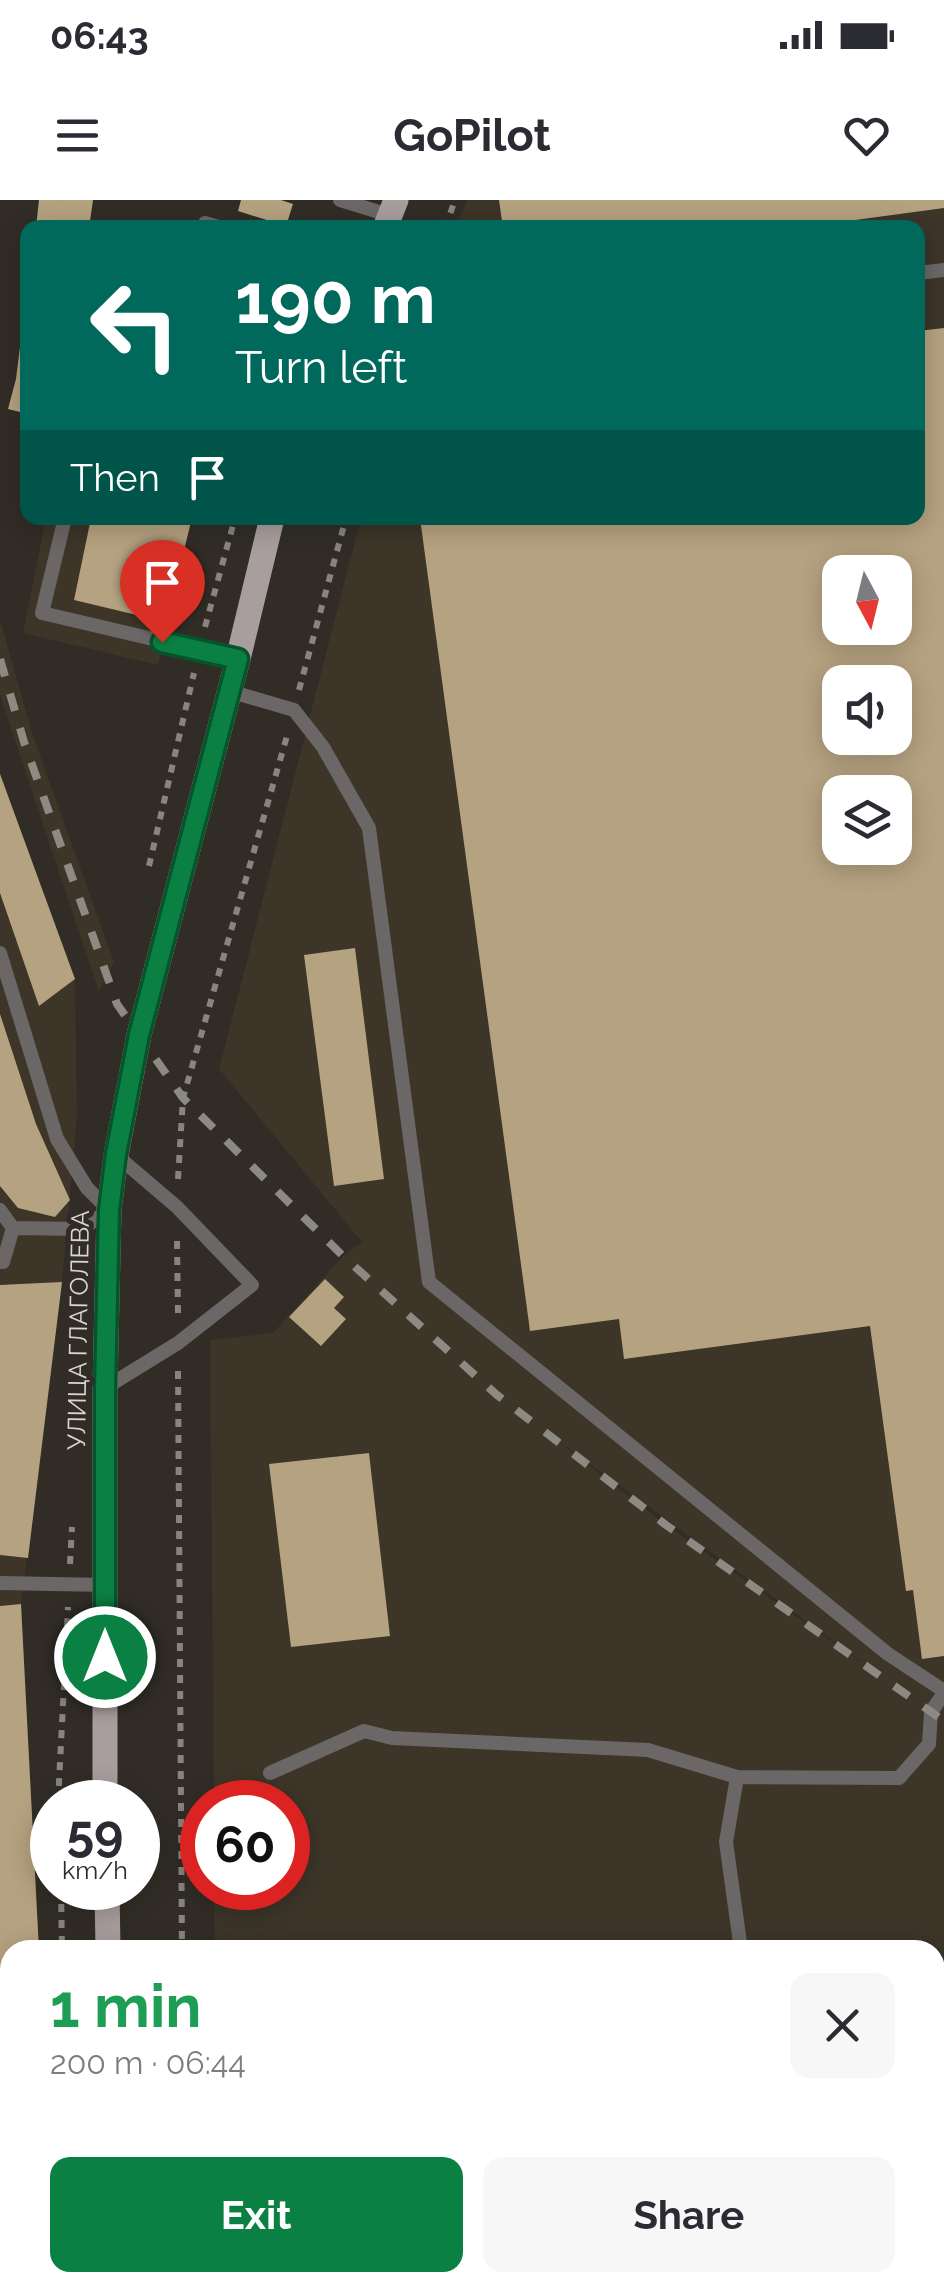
<!DOCTYPE html>
<meta charset="utf-8">
<style>
:root{--surface:#fff;--page:#f7f7f7;--text:#2b2b33;--muted:#7c7c81;--accent:#0b8043}
body{margin:0;font-family:Raleway,sans-serif;background:var(--page);color:var(--text);height:100vh;display:flex;flex-direction:column;font-size:38px;white-space:nowrap}
*{box-sizing:border-box;margin:0}
p{font-size:32px;color:var(--muted)}
.icon{flex:none;width:55px;height:55px;fill:none;stroke:currentColor;stroke-width:2;stroke-linecap:round;stroke-linejoin:round}
.map{position:relative;flex:1;overflow:hidden}
.details{position:absolute;left:0px;top:1740px;width:945px;height:352px;display:flex;flex-direction:column;background:var(--surface);border-radius:30px 30px 0 0;box-shadow:0 5px 25px #0003}
.details>*{flex:none}
.guide{position:absolute;left:20px;top:20px;width:905px;height:305px;border-radius:20px;box-shadow:0 5px 25px #0003;background:#00695c;color:#fff;overflow:hidden}
.needle{width:65px;rotate:173deg}
.fabs{position:absolute;left:822px;top:355px;display:grid;gap:20px}
.fabs a{display:grid;place-items:center;width:90px;height:90px;border-radius:20px;background:var(--surface);box-shadow:0 5px 25px #0003;font-size:50px}
.speed{position:absolute;left:30px;top:1580px;display:flex;gap:20px;font-size:50px;font-weight:700;text-align:center}
.speed>*{display:grid;place-content:center;width:130px;height:130px;border-radius:50%;background:var(--surface);box-shadow:0 5px 25px #0003;line-height:1}
.speed small{font-size:25px;font-weight:400}
.speed .limit{border:15px solid #d22;background:#fff;color:#111}
.pin{position:absolute;display:grid;place-items:center;width:85px;height:85px;color:#fff;margin:-102px -42px;border-radius:50% 50% 50% 0;rotate:-45deg;box-shadow:0 0 10px #0007}
.pin .icon{rotate:45deg}
.me{position:absolute;width:110px;margin:-55px;rotate:0deg;stroke-linejoin:round;filter:drop-shadow(0 0 8px #0008)}
.turn{display:flex;align-items:center;gap:35px;height:210px;padding:0 50px;font-size:45px}
.turn .icon{width:130px;height:130px;stroke-width:2.5}
.turn b{display:block;font-size:70px;line-height:85px}
.then{display:flex;align-items:center;height:95px;padding:0 50px;background:#0003;gap:20px;font-size:38px}
.round{display:grid;place-items:center;flex:none;width:105px;height:105px;border-radius:20px;background:var(--page)}
.summary{display:flex;align-items:center;justify-content:space-between;height:170px;padding:0 50px}
h1{font-size:60px;font-weight:700;line-height:75px;color:#1e9e55}
.action{display:flex;gap:20px;margin-top:auto;padding:20px 50px}
.action a{flex:1;height:115px;border-radius:20px;background:var(--accent);color:#fff;font-size:40px;font-weight:700;line-height:115px;text-align:center}
.action a+a{background:var(--page);color:var(--text)}
.status{display:flex;justify-content:space-between;align-items:center;height:70px;padding:0 50px;background:var(--surface);direction:ltr}
.status svg{height:28px;fill:currentColor}
header{display:flex;justify-content:space-between;align-items:center;height:130px;padding:0 50px;background:var(--surface);font-size:45px;font-weight:700}
.map>svg:first-child{display:block}
.built{fill:#3c3528;fill-rule:evenodd}
.building{fill:#b5a280;fill-rule:evenodd}
.lines{fill:none;stroke-linecap:round;stroke-linejoin:round}
.path{stroke:#88847f;stroke-width:6;stroke-dasharray:8 8;stroke-linecap:butt}
.service{stroke:#6b6766;stroke-width:14}
.primary{stroke:#a89e9d;stroke-width:25}
.rail{stroke:#8d8983;stroke-width:8;stroke-dasharray:18 18;stroke-linecap:butt}
.route-casing{stroke:#07532c;stroke-width:25}
.route{stroke:#0b8043;stroke-width:18}
.labels{text-anchor:middle;dominant-baseline:central;stroke-width:10;stroke-linejoin:round;paint-order:stroke}
.street-label{font-size:25px;fill:#dad7d2;stroke:#312d26}
</style>
<div class="status"><b>06:43</b><svg viewBox="0 0 49 12"><path d="M0 12V9h3v3zM5 12V6h3v6zM10 12V3h3v9zM15 12V0h3v12zM26 1h20v11H26zM47 4h2v5h-2z"/></svg></div>
<header><svg class="icon" aria-label="menu" viewBox="0 0 24 24"><path d="M4 6h16M4 12h16M4 18h16"/></svg>GoPilot<svg class="icon" aria-label="heart" viewBox="0 0 24 24"><path d="M12 20l-8-8c-3-5 5-10 8-4 3-6 11-1 8 4z"/></svg></header>
<div class="map">
<svg width="944" height="2092" viewBox="0 0 944 2092">
<rect width="100%" height="100%" fill="#312d26"/>
<path class="built" d="M467,0H944V2092H218V2082H935V1750H215L214,1688H288V1602H214L210,1140L273,1133L343,1056L362,1042L219,869L361,318H918V28L457,27ZM840,372H895V428H840ZM840,482H895V538H840ZM840,592H895V648H840ZM542,1229L861,1461V1462L666,1325Z
M46,318H192L158,465L23,433Z
M0,420L33,536L114,762L99,792L0,495Z
M0,573L75,779L77,915L62,1082L21,1404L39,1750H10V1972L0,1977Z"/>
<path class="building" d="M39,0H93L89,28H36Z
M241,0H281L293,4L286,26L238,11Z
M499,0H944V8L796,28H503Z
M25,107H28V214L8,209L16,179Z
M944,128V1456L922,1459L913,1390L906,1391L870,1126L624,1159L619,1119L530,1131L420,318H918V131ZM840,372H895V428H840ZM840,482H895V538H840ZM840,592H895V648H840Z
M91,318H192L166,422L74,400Z
M0,574L75,779L39,806L0,693Z
M355,748L384,979L334,986L304,755Z
M0,814L36,924L70,1000L55,1017L18,1008L0,986Z
M325,1079L344,1097L334,1108L346,1119L321,1146L289,1117Z
M62,1082L28,1358L0,1355V1085Z
M369,1253L390,1436L291,1447L269,1264Z
M21,1404L39,1750H10V1934H0V1406Z
M709,2082H921L922,2092H643V2089Z"/>
<g class="lines">
<path class="path" d="M445,28L455,0
M205,427L235,318
M299,490L346,318
M149,666L194,473
M178,979L183,898L287,536
M177,1041L178,1114
M178,1171L182,1750
M70,1364L72,1327
M58,1602L68,1407
M61,1688L62,1750
M185,2082V2092
M37,2092L41,2082"/>
<path class="service" d="M340,0L389,15
M205,23L222,28
M918,73L944,70
M65,318L42,413L238,459
M229,491L294,510L323,547L369,628L429,1082L888,1454L944,1491
M0,753L57,939L87,988L109,1010L82,1029L13,1028L0,1010
M0,1062H3L13,1028
M105,1188L178,1143L252,1085L177,1007L116,955
M0,1383L105,1385
M270,1573L364,1531L392,1538L648,1550L737,1577
M741,1750L726,1642L737,1577L899,1578L929,1544L931,1512L944,1493"/>
<path class="primary" d="M385,28L396,0
M105,1602V1188L109,1010L116,955L139,835L238,459L272,318
M107,1688L108,1750
M107,2092L108,2082"/>
<path class="rail" d="M0,459L24,542L117,804L183,898L343,1056L497,1195L666,1325L944,1521"/>
</g>
<g class="lines">
<defs>
<path id="route" d="M105,1457V1188L109,1010L116,954L139,835L238,459L162,442"/>
</defs>
<use href="#route" class="route-casing"/>
<use href="#route" class="route"/>
</g>
<g class="labels">
<g class="street-label">
<text transform="translate(78 1130) rotate(-89)">УЛИЦА ГЛАГОЛЕВА</text>
</g>
</g>
</svg>
<div class="fabs">
<a><svg class="needle" viewBox="-14 -14 28 28"><path d="M0-13l5 13h-10z" fill="#e53935"/><path d="M0 13l5-13h-10z" fill="#7c7c81"/></svg></a>
<a><svg class="icon" aria-label="sound" viewBox="0 0 24 24"><path d="M4 9h4l5-4v14l-5-4H4zM17 9q2 3 0 6"/></svg></a>
<a><svg class="icon" aria-label="layers" viewBox="0 0 24 24"><path d="M12 4l9 5-9 5-9-5zM3 14l9 5 9-5"/></svg></a>
</div>
<div class="speed"><div>59<small>km/h</small></div><div class="limit">60</div></div>
<div class="pin" style="left:162px;top:442px;background:#d93025"><svg class="icon" aria-label="arrive" viewBox="0 0 24 24"><path d="M6 21V4h12l-3 4 3 4H6"/></svg></div>
<svg class="me" style="left:105px;top:1457px" viewBox="-20 -20 40 40"><circle r="17" fill="#0b8043" stroke="#fff" stroke-width="3"/><path d="M0-11L8 9 0 5-8 9z" fill="#fff"/></svg>
<div class="guide">
<div class="turn"><svg class="icon" aria-label="left" viewBox="0 0 24 24"><path d="M17 20v-9H6M10 6l-5 5 5 5"/></svg><div><b>190 m</b>Turn left</div></div>
<div class="then">Then<svg class="icon" aria-label="arrive" viewBox="0 0 24 24"><path d="M6 21V4h12l-3 4 3 4H6"/></svg></div>
</div>
<section class="details">
<div class="summary"><div><h1>1 min</h1><p>200 m · 06:44</p></div><a class="round"><svg class="icon" aria-label="close" viewBox="0 0 24 24"><path d="M6 6l12 12M18 6L6 18"/></svg></a></div>
<div class="action"><a>Exit</a><a>Share</a></div>
</section>
</div>
